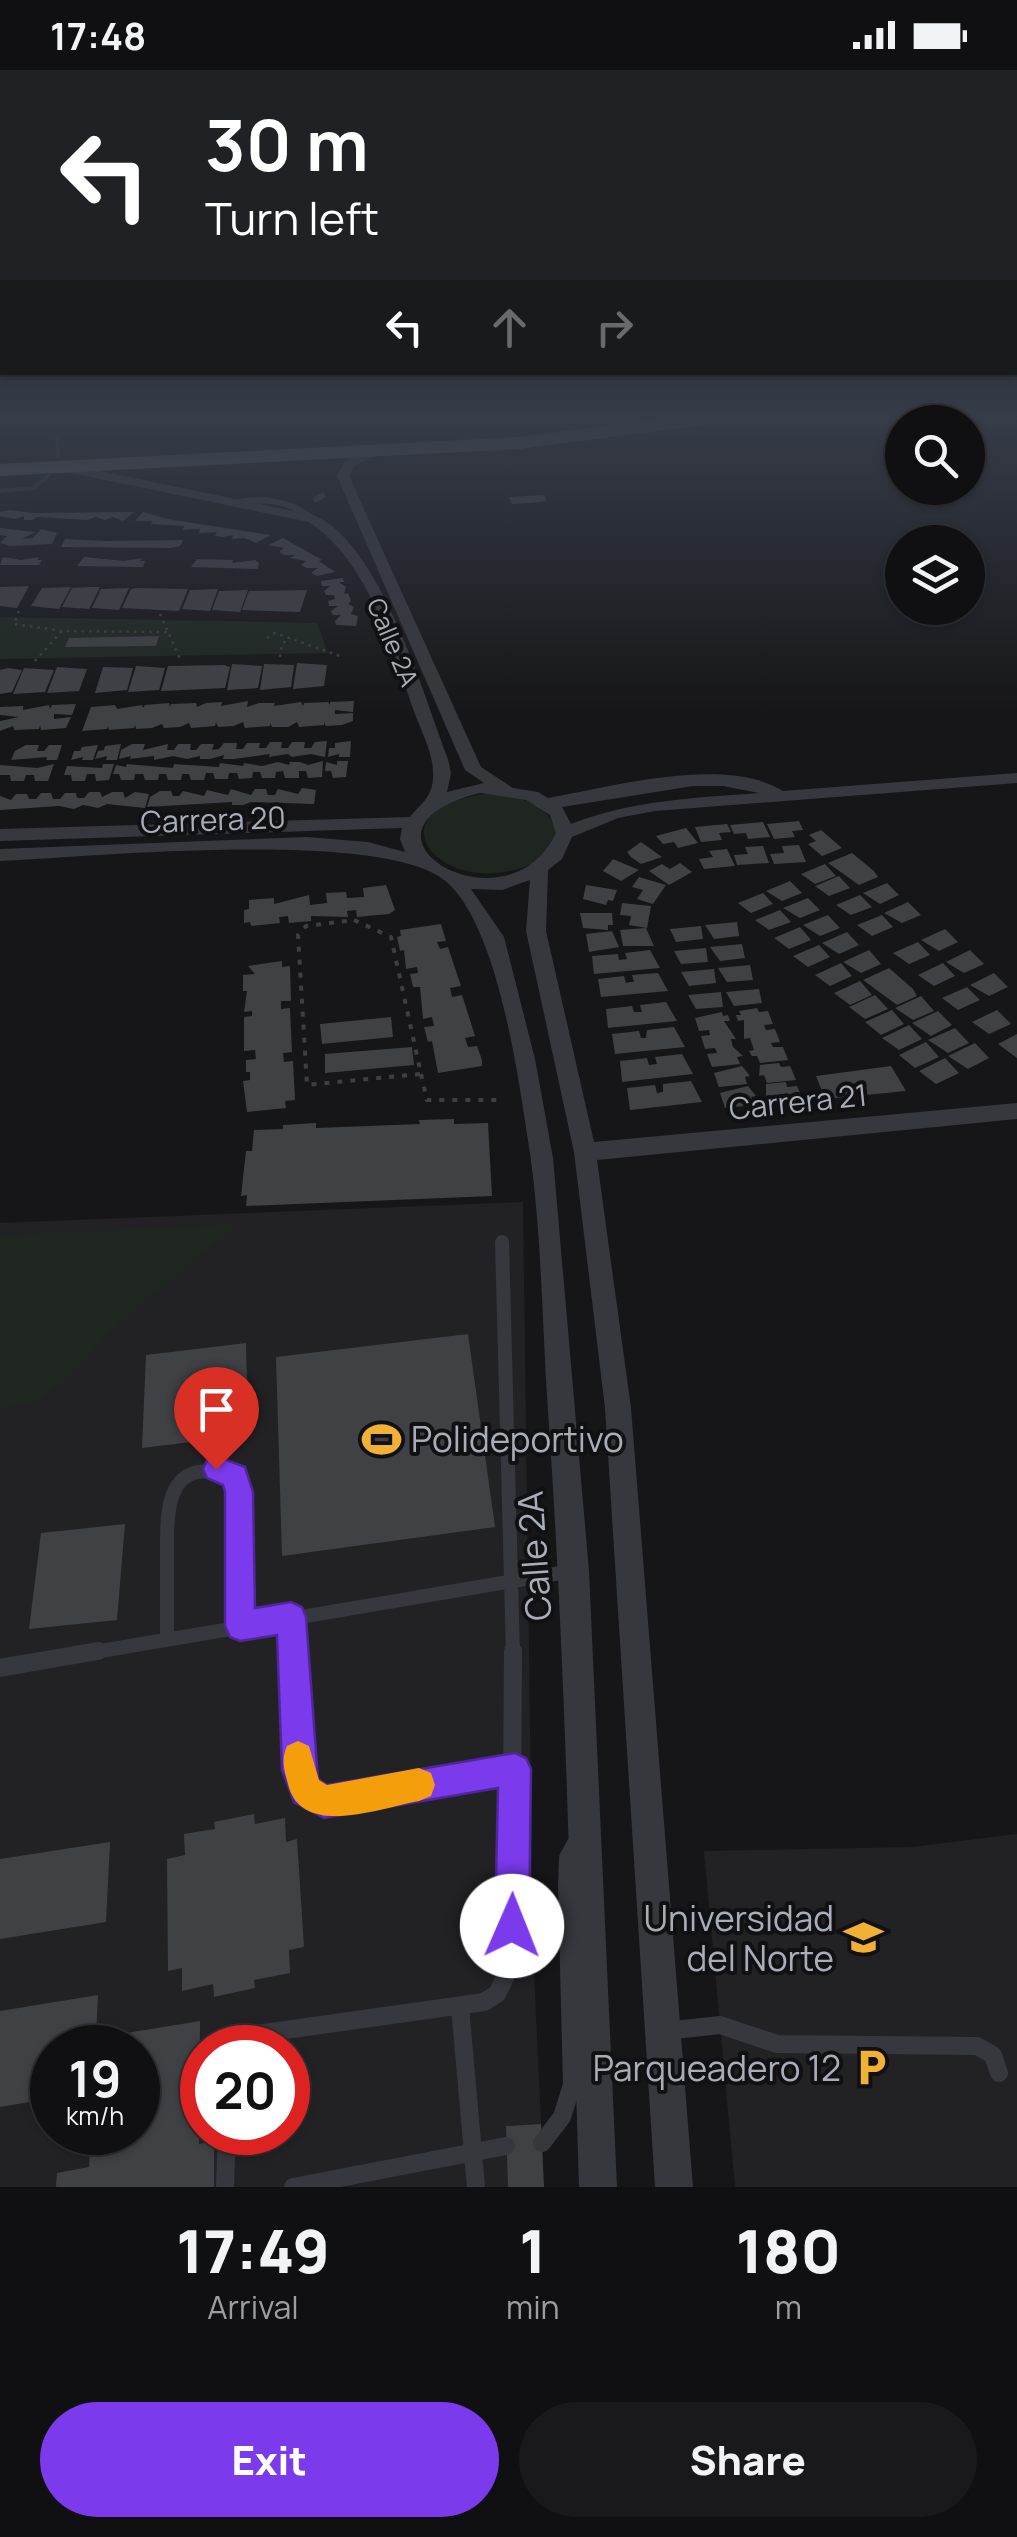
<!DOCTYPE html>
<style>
:root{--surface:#101012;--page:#19191b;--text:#f1f3f6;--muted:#9c9d9f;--line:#303032;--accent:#7c3aed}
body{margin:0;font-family:Manrope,sans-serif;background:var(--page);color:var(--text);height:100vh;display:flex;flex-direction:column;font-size:38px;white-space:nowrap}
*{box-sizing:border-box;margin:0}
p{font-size:32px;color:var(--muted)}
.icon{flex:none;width:55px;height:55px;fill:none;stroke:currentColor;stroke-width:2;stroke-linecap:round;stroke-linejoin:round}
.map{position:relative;height:2117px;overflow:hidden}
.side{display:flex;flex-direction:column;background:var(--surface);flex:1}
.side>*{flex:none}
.guide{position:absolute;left:0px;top:0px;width:1018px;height:305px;box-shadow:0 2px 8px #0004,0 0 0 2px var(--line);background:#202124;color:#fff;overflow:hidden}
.fabs{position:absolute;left:885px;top:335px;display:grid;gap:20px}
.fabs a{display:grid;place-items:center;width:100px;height:100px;border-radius:50%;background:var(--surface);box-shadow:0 2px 8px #0004,0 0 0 2px var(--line);font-size:50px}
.speed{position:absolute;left:30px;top:1955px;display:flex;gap:20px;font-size:50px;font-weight:700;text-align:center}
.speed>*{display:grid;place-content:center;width:130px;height:130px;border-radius:50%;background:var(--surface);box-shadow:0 2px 8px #0004,0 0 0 2px var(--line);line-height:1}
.speed small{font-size:25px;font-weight:400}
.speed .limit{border:15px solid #d22;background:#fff;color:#111}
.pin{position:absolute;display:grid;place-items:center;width:85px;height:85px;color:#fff;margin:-102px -42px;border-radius:50% 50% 50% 0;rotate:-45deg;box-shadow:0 0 10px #0007}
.pin .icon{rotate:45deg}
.me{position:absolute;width:110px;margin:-55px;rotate:1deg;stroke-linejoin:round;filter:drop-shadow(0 0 8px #0008)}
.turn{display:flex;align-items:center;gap:35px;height:210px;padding:0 40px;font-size:45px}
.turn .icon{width:130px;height:130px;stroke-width:2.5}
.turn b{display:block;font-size:70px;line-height:85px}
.lanes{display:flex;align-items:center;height:95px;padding:0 40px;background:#0003;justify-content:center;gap:50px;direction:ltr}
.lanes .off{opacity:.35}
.eta{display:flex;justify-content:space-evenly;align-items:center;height:170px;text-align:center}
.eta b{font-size:60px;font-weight:800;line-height:70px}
.cta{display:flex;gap:20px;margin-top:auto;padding:20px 40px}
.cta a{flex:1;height:115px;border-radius:60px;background:var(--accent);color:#fff;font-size:40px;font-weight:800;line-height:115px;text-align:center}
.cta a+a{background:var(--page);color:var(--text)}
.status{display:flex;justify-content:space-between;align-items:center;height:70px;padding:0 50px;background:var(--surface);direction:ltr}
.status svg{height:28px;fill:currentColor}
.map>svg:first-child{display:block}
.built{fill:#222225;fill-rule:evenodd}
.green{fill:#1e261f}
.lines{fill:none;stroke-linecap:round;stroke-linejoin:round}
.stream{stroke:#2c353c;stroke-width:4}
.building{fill:#404145}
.path-far1{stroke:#3d3f44;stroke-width:2.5;stroke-dasharray:2.5 5;stroke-linecap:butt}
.path{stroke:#3d3f44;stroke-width:4;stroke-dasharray:5 8;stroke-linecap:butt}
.service-far2{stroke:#37383d;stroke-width:6}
.service-far1{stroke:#37383d;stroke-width:14}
.service{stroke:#37383d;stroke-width:18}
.minor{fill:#37383d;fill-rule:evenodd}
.trunk{fill:#5b5e65;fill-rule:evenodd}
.route{fill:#7c3aed;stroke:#51269a;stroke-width:2.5}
.slow{fill:#f59e0b}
.labels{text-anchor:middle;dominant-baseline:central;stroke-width:8;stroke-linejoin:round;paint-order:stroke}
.far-street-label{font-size:25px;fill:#a8adb8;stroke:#111113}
.street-label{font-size:30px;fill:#a8adb8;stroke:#111113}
.near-poi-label{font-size:35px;fill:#a8adb8;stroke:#111113;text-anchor:end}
.near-street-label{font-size:35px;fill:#a8adb8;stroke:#111113}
</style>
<div class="status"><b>17:48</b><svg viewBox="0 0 49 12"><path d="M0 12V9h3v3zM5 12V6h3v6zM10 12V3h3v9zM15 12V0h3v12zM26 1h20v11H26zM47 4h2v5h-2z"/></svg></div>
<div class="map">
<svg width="1017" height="2117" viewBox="0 0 1017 2117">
<rect width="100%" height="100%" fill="#161618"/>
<path class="built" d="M523,1132L533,1881L544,2117H0V1153ZM52,1978H138V2062H52ZM202,1978H288V2062H202Z
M1017,1764V2117H735L704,1781L913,1777Z"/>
<path class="green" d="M0,547L317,553L328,583L0,589Z
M484,724C514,725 546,730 557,762L543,788C452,841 360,743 484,724Z
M238,1154L112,1260L70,1306L37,1332L0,1339V1165Z"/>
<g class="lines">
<path class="stream" d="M57,369L58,386
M0,421L34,418L49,405"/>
</g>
<path class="building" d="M544,425L547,431L530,433L512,434L509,427Z
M10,440L34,443L134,442L123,451L113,447L105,450L96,447L87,450L37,447L32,450H24V446L15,449L0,446V442Z
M143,442L167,449L271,465L256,473L245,468L232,469L233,465L223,467L215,466L217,462L199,463L200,459H196L183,460L184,456L151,454L152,451H135Z
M0,458L35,462L22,469L33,468L41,459L57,463L52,474L10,476L0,473L7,466L0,465Z
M283,468L322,490L319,491L335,502L317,506L311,503L318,498H307L301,495L306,491L290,488L295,485H284L279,482L284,478L268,475Z
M65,469L105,471L183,470L180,476L170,478L61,477Z
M3,487L21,490L39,487L37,490H42L39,495H0Z
M84,487L124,491L142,488L140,491H145L143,497L77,496Z
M197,489L233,490L232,493L255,490L259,493L258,499L191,497Z
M343,508L344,512H339L346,517L344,524L348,523L351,531L348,534L354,537L351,544L358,546L356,556L336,555L335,551L341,545H333L331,541L338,536H329L328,531L335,529L334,525H326L324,521L330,516H322L321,511Z
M29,516L17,538L0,536V517Z
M71,517L59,539L31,536L42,518Z
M89,517H100L89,539L62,537L72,518Z
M129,518L119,540L92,538L101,519Z
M131,519L136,518L188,519L179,541L122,538Z
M218,519L210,541L182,539L190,520Z
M248,520L240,542L212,540L219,521Z
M307,520L300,542L242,540L249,521Z
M159,566L156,576L65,577L69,568Z
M297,593L327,595L324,616L293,619Z
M232,594L262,596L258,618L227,620Z
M264,594L294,595L291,617L260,620Z
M136,596L165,598L159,620L128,622Z
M168,596L224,595L230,597L225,618L161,621Z
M57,597L87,599L79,621L47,623Z
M103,597L133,598L127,620L95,623Z
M8,598L22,600L12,622L0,624V600Z
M24,598L54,600L45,622L13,624Z
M248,631L247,637L259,633H275L274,636L301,632L303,636L304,633L328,632L330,635V632L354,631L353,642L335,640V644L353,643V651L342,655L326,656L324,652V655L299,657L297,652L288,657H272L270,653V656L245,658L243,652L234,656L218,657L216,652L215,656L191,658L189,653L180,657L164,658L162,654L152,658L136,659L135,655L134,658L109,660L108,656L107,659L82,661L91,637L115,635L117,639L142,635L143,638L145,635L169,633L170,637L171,634L196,633L197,637L206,633L222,632L221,636Z
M76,634L72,645L54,644V649L71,647L66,658L41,660L40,655L39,659L14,660L13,656L0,661V651L19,647L0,645V637L23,636V640L49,635L50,639L52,635Z
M327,671L325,687L311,684L292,687L288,684L269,687L270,684L234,689H223L224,685L210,689H200V686L187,689L173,686L154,690V686L130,689L131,686L119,689L121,680L132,674H145L143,680L168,674L167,680H174L178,674H191L190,680H196L201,674H214L212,680L219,679L224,673H237L236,679H243L247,673H260L259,678H266L270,672H282L281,678H288L292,672H305L304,678H311L315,672Z
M351,671L350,687H339V684L328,687L329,678H335V673Z
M121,674L117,690H106L107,686L95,689L98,681L104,680L105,676Z
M26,675H39L37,681H44L49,675H62L57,690H46L47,687L11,690L15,681Z
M98,675L93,690H82L83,687L71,690L74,681H80L82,677Z
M323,691L322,707L308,708L306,701H299V708H285L283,701L276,702L275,708H262L260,702H253L252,708L239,709L237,703H229L228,709H215L213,703H206L204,710H191L189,704H182L181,710H168L166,704H159L158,710H145L143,704H135L134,710H121L119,704H113L116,695L126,697L127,694L173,698L174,694L219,697L220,693L243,696L244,693L262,696L278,692L289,695L290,692H300L308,695Z
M337,691H348L346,707L333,708L331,701H325L326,692L337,695Z
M54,694L48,711H35L34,705H26L24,711H11L10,705H0V695L37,698Z
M103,694H114L109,710L96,711L95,704H87L85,711H72L71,705H64L67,696L102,698Z
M302,718L316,720L314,734L251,732L243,735H232V732L147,737L150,727L160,721H171L173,726H179L183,721L204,726L207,720L228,725L231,719L251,725L255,719H266L268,725H275L278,719L298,724Z
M89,722H100L102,727L112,722H123L125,728L135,722L149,724L145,738L107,734L98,738L83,735L74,739L59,736L0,740V726L11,730L16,724H27L29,729H36L41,723H51L53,729H60L65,723H76L77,728H84Z
M799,751L803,760L792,761L795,767L774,769L767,754Z
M763,752L770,767L748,769L746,763L734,764L730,755Z
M727,754L731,762L719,763L722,770L701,772L695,757Z
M686,758L698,773L678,778L674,772L663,774L656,766Z
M821,760L842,778L822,786L808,774L816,771L809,765Z
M641,772L662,787L641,794L631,787L627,782Z
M799,775L806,792L774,794L770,784L784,783L782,776Z
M763,776L769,793L737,795L734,785L748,784L745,777Z
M727,779L735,796L704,799L699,789L713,787L709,781Z
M852,783L874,801L878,807L859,815L828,793Z
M613,789L639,800L621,811L603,801Z
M680,793L692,802L669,815L649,801L662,794L670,799Z
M825,794L836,806L815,814L801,804Z
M839,806L850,818L829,826L815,816Z
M639,807L666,815L653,834L637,829L643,820L632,817Z
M790,811L802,823L782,831L766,821Z
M887,813L899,825L880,834L863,823Z
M386,815L395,840L389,844L357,847L356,840L347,841L348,847L311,846V851L289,853L288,846L279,847L280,853L251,856L250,852L244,853V840L249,839V830L274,828V834L309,825L310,835L327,833L326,823L346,822L347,828L364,827L363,818Z
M586,815L617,820L613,831L608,830L606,835L583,829Z
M763,823L773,834L751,843L738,833Z
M860,825L872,837L851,845L836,835Z
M808,828L820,840L800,848L783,838Z
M908,832L921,845L902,853L884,843Z
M622,833L651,836L647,858L629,855L631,846L620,845Z
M780,840L791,852L769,860L755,850Z
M580,843H612L613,855H608V860L583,858Z
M828,845L840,858L820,866L803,855Z
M882,845L893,857L872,866L857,855Z
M737,852L739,866L714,869L705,855Z
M441,854L446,871L437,872L440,879L448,877L461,916L450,918L452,927L462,925L475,966L465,968L468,977L477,976L482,990V996L438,1003L432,971L428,972L424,957L434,956L432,947L423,949L420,917H413L410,904L418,903L417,897L406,899L404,880L400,881L397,867L401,866L400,860Z
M701,856L703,869L676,872L670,859Z
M800,857L811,870L789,879L774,868Z
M646,858L654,876H623L620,860Z
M945,859L958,872L939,881L921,870Z
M612,861L619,877L589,882L586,864Z
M847,862L859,875L839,884L822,873Z
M918,872L930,885L909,894L893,883Z
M742,874L745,888L720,891L710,877Z
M819,875L830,887L808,897L793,886Z
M706,878L708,892L681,894L674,881Z
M650,880L660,898L594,904L592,886L618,884L619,890L627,889L625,883Z
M869,880L881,894L861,903L843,892Z
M970,880L984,894L964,903L946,892Z
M282,891V897L290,896L291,931H281V939L290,938L292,982L283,983L284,992L293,991L295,1030L285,1031L286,1038L247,1042L243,1011L250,1010V1002H246V990L256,989L255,980L244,981V947L252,946V941L244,942L247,921H243V905L255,904L248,896Z
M841,893L852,906L830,916L815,905Z
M943,893L955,906L934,916L918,905Z
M750,895L753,910L727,912L718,898Z
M889,898L913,919L917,926L897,935L863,910Z
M714,899L716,913L689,916L681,902Z
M658,903L668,921L601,927L598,909L624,906L626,913L630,912H634L632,905Z
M994,903L1008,917L989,926L970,915Z
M860,911L872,925L850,935L834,923Z
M967,917L980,930L958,940L942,928Z
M759,919L762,933L734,936L726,922Z
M721,922L723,937L696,939L688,925Z
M875,925L888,939L865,949L849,937Z
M921,926L934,941L913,950L895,938Z
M666,932L677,951L608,958L606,939L632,936L634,942H642L640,935Z
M757,938L759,942L768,941L773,954L764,955L766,960L775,959L780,972L771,973L773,977H783L788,990L760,993L757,986H752L749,981L754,980L750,968L744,969V950L738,951L736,945H741L739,941Z
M892,940L904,954L881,965L865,952Z
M997,940L1011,954L989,964L972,952Z
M938,941L952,955L931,966L912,953Z
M722,942L723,946L728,945L730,951H724L736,969H731L733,977L743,986L737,987L740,994L712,997L707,984L717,983L715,978L705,979L701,966L710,965L709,960L699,961L695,948Z
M391,947L393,967L322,974L320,954Z
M909,955L922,969L899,980L882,968Z
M674,957L685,977L615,984L612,964L639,961L641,968H646L647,960Z
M955,958L969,973L948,983L928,970Z
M1017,964V988L998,974Z
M926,972L939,987L915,998L899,985Z
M975,973L989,988L968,999L948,986Z
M412,977L414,995L325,1003V984Z
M682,984L693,1004L622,1012L620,991L647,988L649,995L657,994L655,987Z
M945,988L959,1003L936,1014L919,1001Z
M779,993L781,997L790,996L796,1010L767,1013L764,1005L759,1006L760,995Z
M742,996L750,1006L745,1007L747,1014L719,1017L714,1003Z
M891,996L906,1021L825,1029L816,1006Z
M691,1011L702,1032L630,1040L627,1018L655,1015L657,1023L663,1022V1014Z
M786,1012L787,1017L797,1016L803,1030L774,1033L771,1025L766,1026V1014Z
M748,1016L756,1026L751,1027L754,1035L725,1038L720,1023Z
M454,1049V1054L488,1053L492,1126L246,1136L247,1125L241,1126L246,1081H252L254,1060L283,1059V1055L316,1053V1058L420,1054L419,1050Z
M468,1264L495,1457L282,1486L276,1287Z
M246,1273L248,1365L142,1378L146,1285Z
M125,1454L117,1550L29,1559L41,1463Z
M254,1744L255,1754L285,1748L286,1772L297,1769L304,1877L289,1880L290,1903L254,1910L255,1918L214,1927L213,1914L182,1921V1898L168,1901L167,1789L185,1785L184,1764L215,1759L214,1752Z
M110,1772L106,1852L0,1869V1789Z
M98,1925L96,1968L200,1951L199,2074L214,2071V2117H56L57,2103L89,2097L91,2062H138V1978H52V2028L0,2037V1941Z
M541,2054L544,2117H508L506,2056Z"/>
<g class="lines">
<path class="path-far1" d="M503,347L508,357
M19,541L14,554L62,561
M160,544L180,589
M267,568L275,563L340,586
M280,587L282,574L290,568
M35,591L62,561L168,562"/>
<path class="path" d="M354,850L391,867L421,1004L307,1015L298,865L306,856Z
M421,1004L427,1030H497"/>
<path class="service-far2" d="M316,429L322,426
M233,433C263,427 289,430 313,449"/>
<path class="service-far1" d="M502,1172L513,1584
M291,1547L293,1584
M167,1569C167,1543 167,1517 167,1491C167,1441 163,1384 235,1406L239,1422L241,1556
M83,1584L572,1501"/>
<path class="service" d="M293,1581C295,1620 286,1714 324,1732L515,1699
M0,1598L98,1581
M460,1937L476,2117
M665,1961L720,1955L777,1974L977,1976L993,1985L999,2003
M237,1978L257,1964L484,1932L497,1924L511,1895L513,1581
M542,2073L562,2047L572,2015L567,1816L568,1788L575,1775
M225,2117L227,2062
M293,2117L506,2076"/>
<path class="minor" d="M374,377L380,381L378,384L354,396L349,406L481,697L513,718L538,722L548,728C612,717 725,685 783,721L1017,703V713L655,741L618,748L572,767L562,789L548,800L546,861L594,1072L1017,1033V1049L597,1090L631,1338L693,2117H655L605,1338L574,1082L526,861L530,810L502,820L471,819L504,867L535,989L553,1088L589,1501L617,2117H579C571,1858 566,1599 548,1341C542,1256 542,1168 530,1083C519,1013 500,862 448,813C389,757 88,787 0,791V779L307,767L368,772L405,782L400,769L402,758L0,771V759L410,747C423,731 434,727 433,702C433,683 421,661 415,644C392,578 369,492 309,452L57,400V394L61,393L313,445C379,470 424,626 448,689L451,703L447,722L484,713L465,700L337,406L345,391ZM693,716H723L759,723C694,728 632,730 571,754L562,737ZM480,723L526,730L550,745L556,763C507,868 330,761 480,723Z"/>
<path class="trunk" d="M671,347H728L718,353L519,379L0,406V394L519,367Z"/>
</g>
<linearGradient id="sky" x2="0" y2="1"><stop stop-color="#0c0c0d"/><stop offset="0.54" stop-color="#363c48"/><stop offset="1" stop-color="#363c48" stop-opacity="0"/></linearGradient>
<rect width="1017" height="644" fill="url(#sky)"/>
<path class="route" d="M216,1386L245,1397L253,1422L255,1538L291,1532L302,1537L306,1547L318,1709L327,1715L515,1683L526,1688L531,1699L529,1856L524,1868L512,1873L500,1868L495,1856L498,1718L324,1748L294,1732L282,1700L277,1565L240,1571L230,1567L225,1556V1422L223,1415L207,1408L203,1399L207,1390Z"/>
<path class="slow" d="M298,1671L309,1676L319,1710L327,1715L419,1698L431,1703L435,1715L431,1726L419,1731C380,1738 301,1769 288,1714C284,1699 281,1689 287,1676Z"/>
<defs>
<symbol id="stadium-bare" viewBox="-9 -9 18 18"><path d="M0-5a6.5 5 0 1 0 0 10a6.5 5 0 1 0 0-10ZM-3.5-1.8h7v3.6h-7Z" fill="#f2b134" stroke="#111113" stroke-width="2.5" paint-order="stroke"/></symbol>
<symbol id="university-bare" viewBox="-9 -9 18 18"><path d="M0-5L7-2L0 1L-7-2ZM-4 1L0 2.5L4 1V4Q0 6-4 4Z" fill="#f2b134" stroke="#111113" stroke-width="2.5" paint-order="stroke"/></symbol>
<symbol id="parking-bare" viewBox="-9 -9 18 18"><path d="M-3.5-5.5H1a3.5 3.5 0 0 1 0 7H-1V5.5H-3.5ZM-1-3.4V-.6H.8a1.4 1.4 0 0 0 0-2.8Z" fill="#f2b134" stroke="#111113" stroke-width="2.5" paint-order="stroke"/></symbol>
</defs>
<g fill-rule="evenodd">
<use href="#stadium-bare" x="354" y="1342" width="55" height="55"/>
<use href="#university-bare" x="836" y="1840" width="55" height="55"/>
<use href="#parking-bare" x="844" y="1970" width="55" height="55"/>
</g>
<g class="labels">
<g class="far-street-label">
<text transform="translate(393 572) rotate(67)">Calle 2A</text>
</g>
<g class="street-label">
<text transform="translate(213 749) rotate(-2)">Carrera 20</text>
<text transform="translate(798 1031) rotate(-6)">Carrera 21</text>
</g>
<g class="near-poi-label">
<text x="411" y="1369" text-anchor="start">Polideportivo</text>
<text x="834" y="1848">Universidad<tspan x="834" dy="40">del Norte</tspan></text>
<text x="841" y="1998">Parqueadero 12</text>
</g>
<g class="near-street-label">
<text transform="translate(534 1486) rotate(-94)">Calle 2A</text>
</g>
</g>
</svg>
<div class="fabs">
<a><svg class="icon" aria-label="search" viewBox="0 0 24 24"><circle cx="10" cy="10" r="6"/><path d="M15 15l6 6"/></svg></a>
<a><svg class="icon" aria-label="layers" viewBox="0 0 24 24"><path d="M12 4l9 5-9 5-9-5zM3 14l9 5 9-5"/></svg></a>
</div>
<div class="speed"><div>19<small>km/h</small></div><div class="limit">20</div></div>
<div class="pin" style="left:216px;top:1399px;background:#d93025"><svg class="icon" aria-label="arrive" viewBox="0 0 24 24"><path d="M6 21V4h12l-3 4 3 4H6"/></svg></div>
<svg class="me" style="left:512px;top:1856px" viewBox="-20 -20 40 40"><circle r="19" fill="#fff"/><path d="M0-13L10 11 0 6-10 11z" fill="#7c3aed"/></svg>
<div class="guide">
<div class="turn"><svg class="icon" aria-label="left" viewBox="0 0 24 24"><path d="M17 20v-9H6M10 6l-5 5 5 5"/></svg><div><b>30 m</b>Turn left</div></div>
<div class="lanes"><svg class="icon" aria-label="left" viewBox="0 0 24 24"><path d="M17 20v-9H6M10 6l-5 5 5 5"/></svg><svg class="icon off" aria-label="ahead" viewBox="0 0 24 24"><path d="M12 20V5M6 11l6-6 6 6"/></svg><svg class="icon off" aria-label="right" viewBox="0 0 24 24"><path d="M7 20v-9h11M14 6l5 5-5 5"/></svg></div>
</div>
</div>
<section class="side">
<div class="eta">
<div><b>17:49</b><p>Arrival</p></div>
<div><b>1</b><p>min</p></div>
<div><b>180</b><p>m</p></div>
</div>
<div class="cta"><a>Exit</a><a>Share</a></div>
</section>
